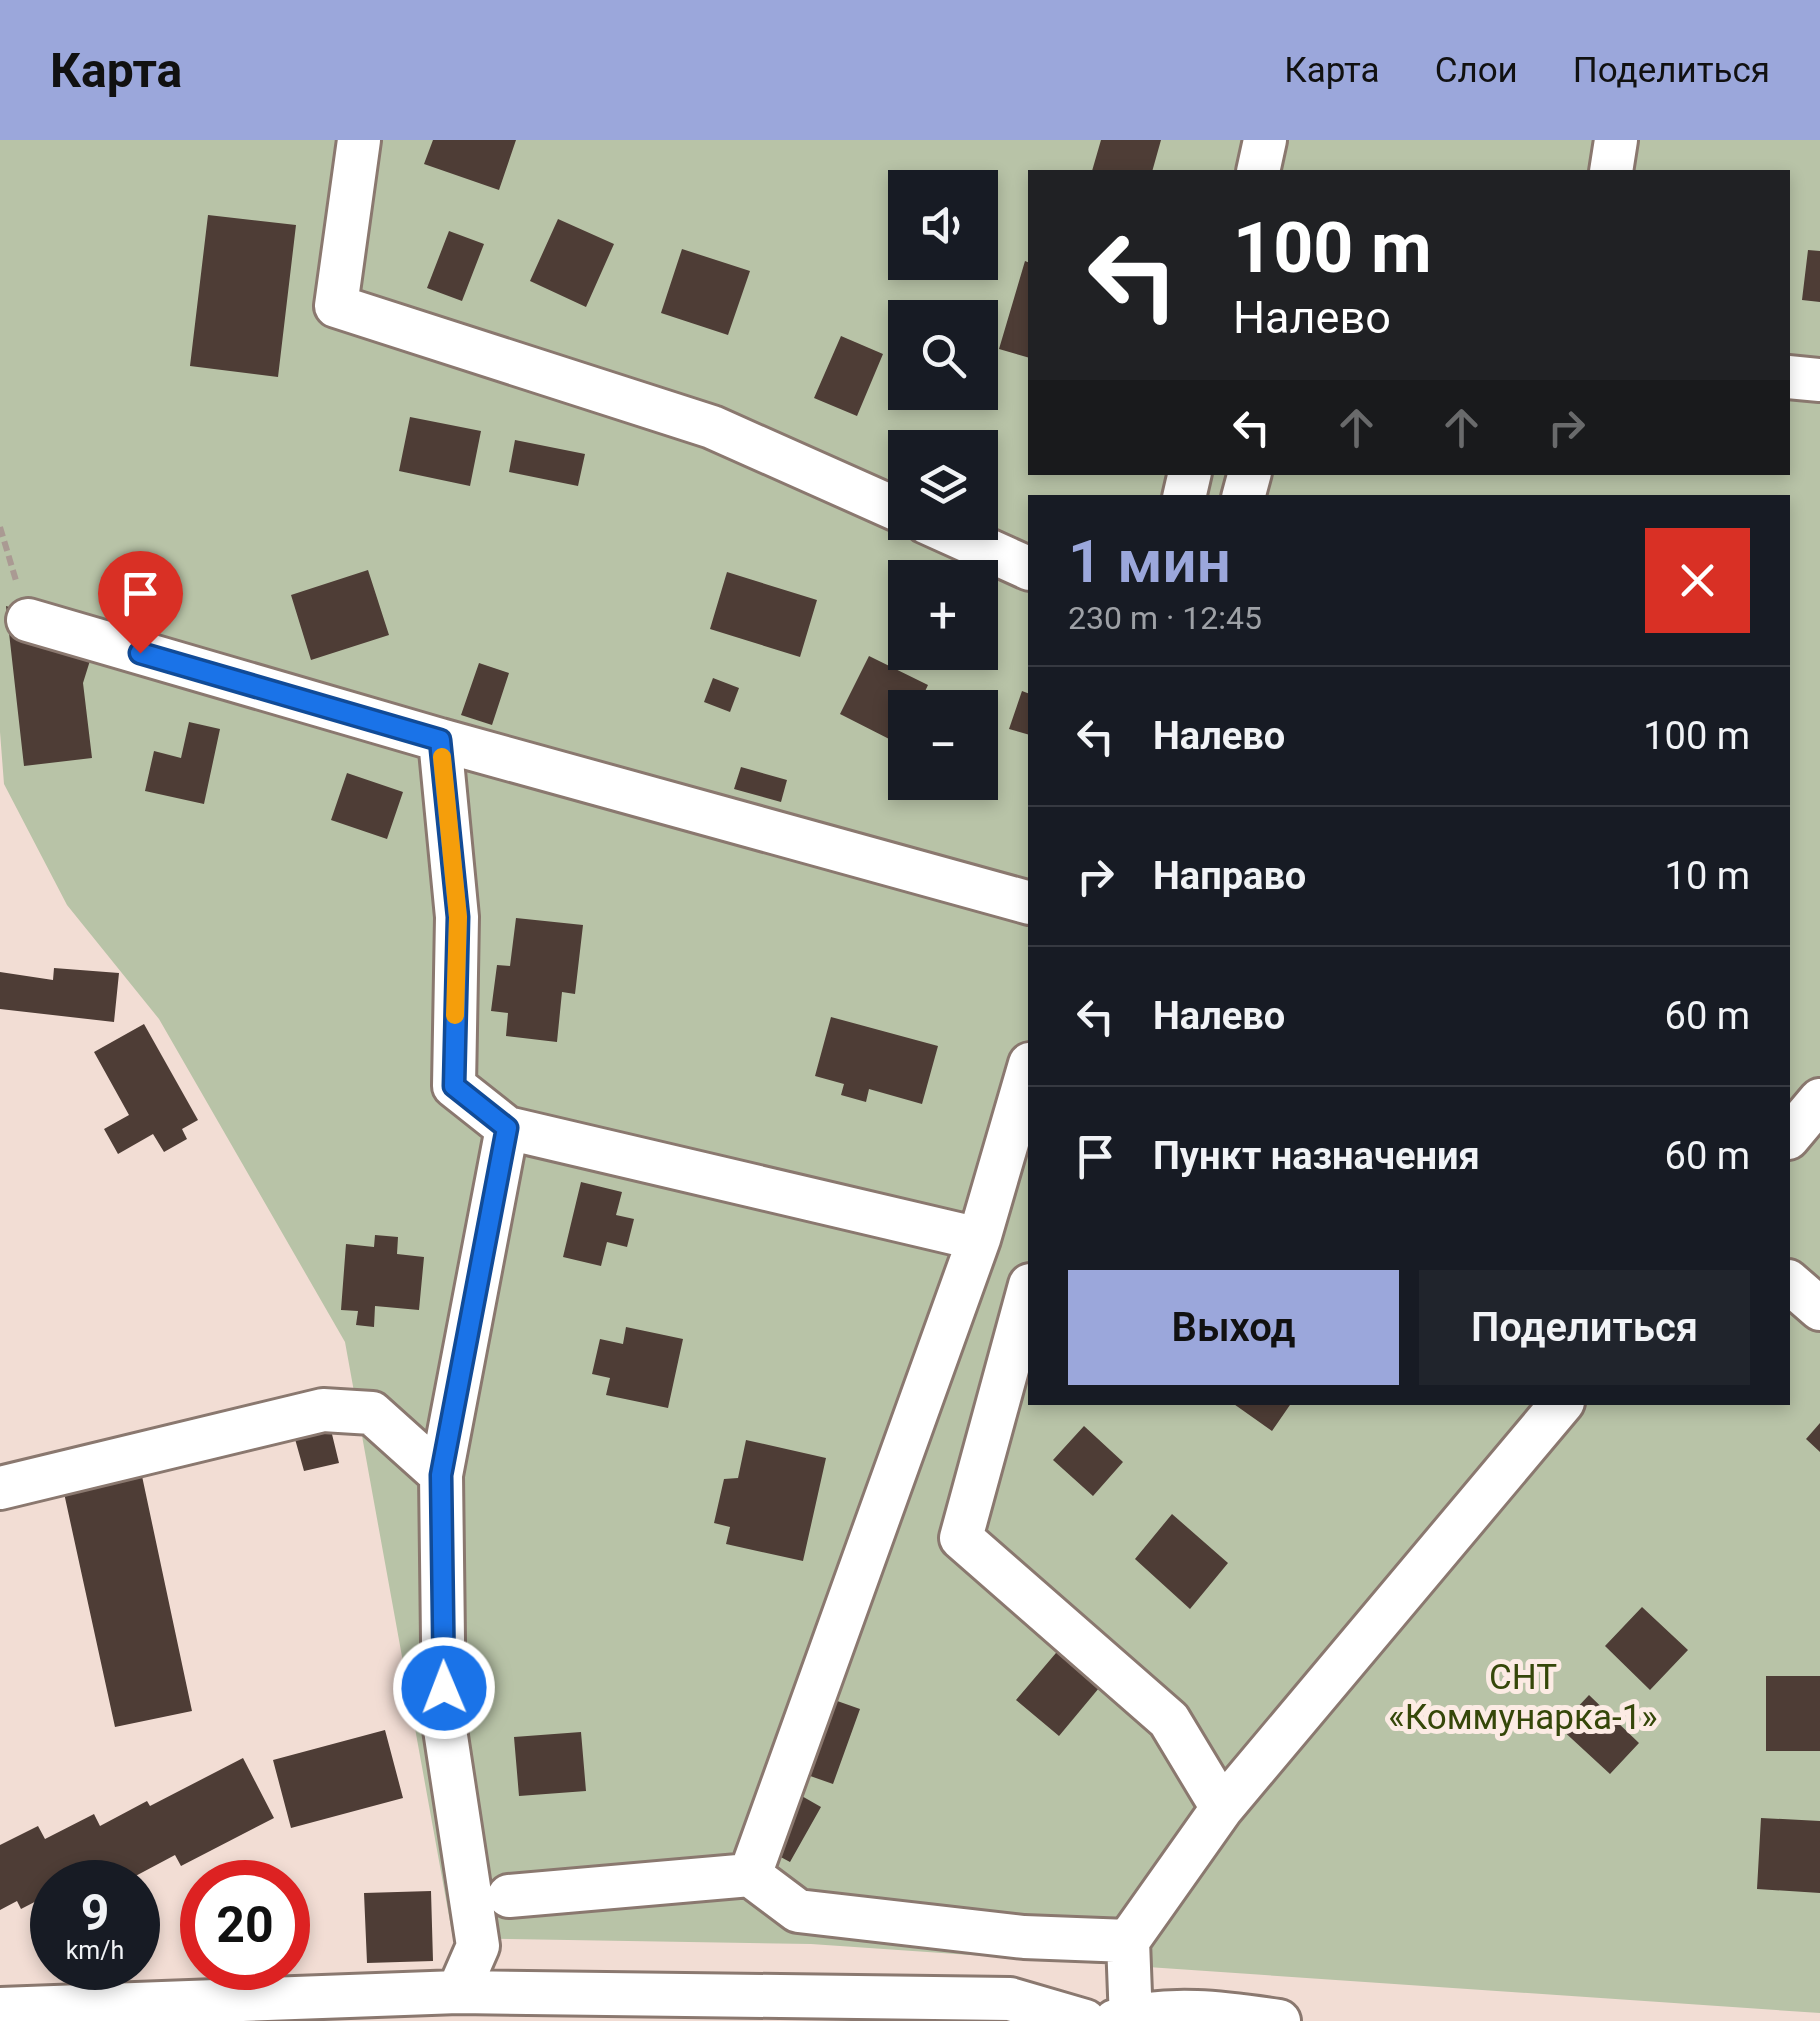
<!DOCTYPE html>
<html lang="ru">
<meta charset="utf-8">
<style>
:root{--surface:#171b24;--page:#20242c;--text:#f1f3f6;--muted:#9ea1a6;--line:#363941;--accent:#9ba7db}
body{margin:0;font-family:Roboto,sans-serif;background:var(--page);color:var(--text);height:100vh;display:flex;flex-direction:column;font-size:38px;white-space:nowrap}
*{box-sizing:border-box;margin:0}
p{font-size:32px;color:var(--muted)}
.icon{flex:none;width:55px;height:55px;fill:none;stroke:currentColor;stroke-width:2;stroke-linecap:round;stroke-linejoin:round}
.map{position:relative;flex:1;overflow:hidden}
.drawer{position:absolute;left:1028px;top:355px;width:762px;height:910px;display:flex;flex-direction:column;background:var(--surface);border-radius:0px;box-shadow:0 5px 15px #0003}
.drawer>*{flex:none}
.guide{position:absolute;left:1028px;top:30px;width:762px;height:305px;border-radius:0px;box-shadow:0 5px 15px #0003;background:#202124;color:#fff;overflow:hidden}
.controls{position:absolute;left:888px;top:30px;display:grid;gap:20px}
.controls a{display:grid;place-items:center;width:110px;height:110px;border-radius:0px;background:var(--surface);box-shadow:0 5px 15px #0003;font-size:50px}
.speed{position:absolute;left:30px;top:1720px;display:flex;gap:20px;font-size:50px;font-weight:700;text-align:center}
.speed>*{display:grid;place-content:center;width:130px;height:130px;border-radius:50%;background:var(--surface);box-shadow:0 5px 15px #0003;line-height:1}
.speed small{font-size:25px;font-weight:400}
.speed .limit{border:15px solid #d22;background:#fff;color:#111}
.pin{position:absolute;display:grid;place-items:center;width:85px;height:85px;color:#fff;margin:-102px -42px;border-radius:50% 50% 50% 0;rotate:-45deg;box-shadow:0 0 10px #0007}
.pin .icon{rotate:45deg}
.me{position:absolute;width:110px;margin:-55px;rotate:359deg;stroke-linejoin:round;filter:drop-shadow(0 0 8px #0008)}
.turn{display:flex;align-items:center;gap:35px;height:210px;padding:0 40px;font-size:45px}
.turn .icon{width:130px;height:130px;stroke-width:2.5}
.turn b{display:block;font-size:70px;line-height:85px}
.lanes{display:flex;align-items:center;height:95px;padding:0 40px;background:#0003;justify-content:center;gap:50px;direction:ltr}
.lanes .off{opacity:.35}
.round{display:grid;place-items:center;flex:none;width:105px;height:105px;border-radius:0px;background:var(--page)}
.headline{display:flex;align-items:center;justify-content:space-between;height:170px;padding:0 40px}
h1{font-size:60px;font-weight:600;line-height:75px;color:var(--accent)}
.button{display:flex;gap:20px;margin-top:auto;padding:20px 40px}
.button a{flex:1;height:115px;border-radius:0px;background:var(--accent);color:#111;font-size:40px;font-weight:600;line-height:115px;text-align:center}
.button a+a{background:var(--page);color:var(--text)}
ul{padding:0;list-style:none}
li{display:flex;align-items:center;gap:30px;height:140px;padding:0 40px;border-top:2px solid var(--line)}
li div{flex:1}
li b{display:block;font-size:38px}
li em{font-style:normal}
header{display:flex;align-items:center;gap:60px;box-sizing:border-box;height:140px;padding:0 50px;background:var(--accent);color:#111}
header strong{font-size:48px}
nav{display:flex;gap:55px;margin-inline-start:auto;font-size:35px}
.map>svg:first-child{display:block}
.green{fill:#b8c3a7;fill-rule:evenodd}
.building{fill:#4e3d36}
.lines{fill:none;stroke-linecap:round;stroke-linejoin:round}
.minor-casing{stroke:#8a786f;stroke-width:48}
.path{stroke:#aa9a93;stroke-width:6;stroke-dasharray:10 5;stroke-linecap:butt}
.minor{stroke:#fff;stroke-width:42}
.route-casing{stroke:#114b97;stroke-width:25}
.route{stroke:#1a73e8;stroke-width:18}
.slow{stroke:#f59e0b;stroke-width:18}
.labels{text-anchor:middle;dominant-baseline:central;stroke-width:10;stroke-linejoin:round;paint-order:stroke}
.park-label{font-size:35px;fill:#354709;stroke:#fcebe4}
</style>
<header>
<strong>Карта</strong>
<nav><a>Карта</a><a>Слои</a><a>Поделиться</a></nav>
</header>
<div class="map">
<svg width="1820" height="1881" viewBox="0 0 1820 1881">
<rect width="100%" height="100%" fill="#f2ddd4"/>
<path class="green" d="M0,0H1820V1873L811,1804L453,1798L345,1202L159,879L67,765L4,644L0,592ZM1030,32H1788V332H1030ZM905,48H980V122H905ZM905,178H980V252H905ZM905,308H980V382H905ZM1030,358H1788V1262H1030ZM905,438H980V512H905ZM905,568H980V642H905Z"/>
<path class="building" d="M433,0H516L499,50L424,24Z
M1101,0H1161L1152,32L1092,31Z
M208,75L296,85L278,237L190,226Z
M558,79L614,104L586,167L530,141Z
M449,91L484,104L462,161L427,148Z
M682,109L750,131L728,195L661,173Z
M1808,110L1820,111V162L1802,160Z
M1025,121L1030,123V218L999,209Z
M841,196L883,214L857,276L814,258Z
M410,277L481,291L470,346L399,331Z
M515,300L585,314L578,346L509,332Z
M368,430L389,495L311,520L291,455Z
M727,432L817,460L800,517L710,489Z
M6,466L98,495L83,543L92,618L24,626Z
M869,516L928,545L917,568H905V592L899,604L840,574Z
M479,523L509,533L492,585L461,575Z
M713,538L739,548L730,572L704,562Z
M1022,551L1030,554V595L1009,589Z
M189,582L220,589L204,664L145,651L154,611L181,618Z
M741,627L787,640L781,662L734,649Z
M347,633L403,652L387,699L331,680Z
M516,778L583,785L575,854L562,852L557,902L506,896L508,873L491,871L497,825L510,826Z
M54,828L119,833L114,882L0,869V832L53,840Z
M831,877L938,906L922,964L869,949L866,962L841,955L844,944L815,936Z
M144,884L198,980L182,989L187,999L164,1012L153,994L118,1014L104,989L129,975L94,912Z
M581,1042L622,1052L616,1075L634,1079L627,1107L607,1102L601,1126L563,1117Z
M375,1095L398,1097L397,1114L424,1117L419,1170L375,1166L374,1187L356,1185L358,1171L341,1170L346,1104L374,1107Z
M626,1187L683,1199L668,1268L606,1255L610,1238L592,1234L600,1199L623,1204Z
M1231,1262H1292L1272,1291Z
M1820,1283V1312L1806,1299Z
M1084,1286L1123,1322L1093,1356L1053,1320Z
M331,1290L339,1323L304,1331L295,1299Z
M746,1300L826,1318L803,1421L726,1404L730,1387L714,1383L724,1339L738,1338Z
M142,1336L192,1571L115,1587L64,1353Z
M1172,1374L1228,1423L1190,1469L1135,1419Z
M1642,1467L1688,1510L1650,1550L1605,1506Z
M1067,1500L1109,1536L1059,1596L1016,1560Z
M1766,1536H1820V1611H1766Z
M1589,1555L1639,1603L1610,1634L1559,1587Z
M823,1556L860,1569L833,1644L796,1631Z
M385,1590L403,1658L291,1688L273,1620Z
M581,1592L586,1651L519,1656L514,1597Z
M243,1618L274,1678L181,1726L175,1715L128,1740L123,1730L99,1742H52V1753L21,1769L17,1761L0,1770V1705L38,1686L45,1699L94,1674L100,1686L147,1661L150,1666Z
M793,1651L821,1667L790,1722L762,1707Z
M1761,1678L1820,1681V1753L1757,1749Z
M431,1751L433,1821L367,1823L364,1753Z"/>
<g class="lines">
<defs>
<path id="minor" d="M359,0L336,166L712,287L905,373
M1258,32L1265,0
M1611,32L1616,0
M1788,237L1820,240
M1184,358L1190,332
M1243,358L1250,332
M926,382L1030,429
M28,480L440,600L457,777L454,946L507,988L441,1335L444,1583L478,1806L458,1852
M440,600L1030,763
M1030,924L979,1099L750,1735L798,1771L1024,1797L1128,1801
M507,988L979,1099
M1788,998L1820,960
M1788,1141L1820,1169
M1030,1145L961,1398L1169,1580L1222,1668
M0,1348L323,1270L372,1273L441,1335
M509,1756L750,1735
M0,1869L458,1852L1010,1859L1085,1881
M1115,1881C1167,1865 1226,1873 1279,1881
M1131,1881L1128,1801L1222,1668L1563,1262"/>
</defs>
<use href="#minor" class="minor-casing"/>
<path class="path" d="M0,387L17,444"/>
<use href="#minor" class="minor"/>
</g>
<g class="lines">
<defs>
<path id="route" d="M140,513L440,600L458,777L454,946L507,988L441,1335L444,1548"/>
</defs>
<use href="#route" class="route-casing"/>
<use href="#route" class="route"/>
<path class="slow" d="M442,617L458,777L455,875"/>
</g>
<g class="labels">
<g class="park-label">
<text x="1523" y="1537">СНТ<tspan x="1523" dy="40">«Коммунарка-1»</tspan></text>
</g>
</g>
</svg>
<div class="controls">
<a><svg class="icon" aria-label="sound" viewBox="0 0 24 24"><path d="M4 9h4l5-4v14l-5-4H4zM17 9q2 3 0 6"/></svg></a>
<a><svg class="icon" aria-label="search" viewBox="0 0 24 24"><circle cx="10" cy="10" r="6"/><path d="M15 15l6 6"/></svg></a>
<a><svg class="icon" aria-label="layers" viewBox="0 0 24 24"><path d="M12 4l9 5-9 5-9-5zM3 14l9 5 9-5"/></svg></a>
<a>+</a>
<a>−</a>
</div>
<div class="speed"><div>9<small>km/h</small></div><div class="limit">20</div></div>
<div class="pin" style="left:140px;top:513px;background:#d93025"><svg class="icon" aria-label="arrive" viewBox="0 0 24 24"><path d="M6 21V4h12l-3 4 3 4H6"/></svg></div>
<svg class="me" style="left:444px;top:1548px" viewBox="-20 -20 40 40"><circle r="17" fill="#1a73e8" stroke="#fff" stroke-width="3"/><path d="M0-11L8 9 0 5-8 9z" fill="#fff"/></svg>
<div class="guide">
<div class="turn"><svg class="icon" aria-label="left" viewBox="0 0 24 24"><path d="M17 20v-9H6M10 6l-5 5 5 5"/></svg><div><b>100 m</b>Налево</div></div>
<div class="lanes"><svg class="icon" aria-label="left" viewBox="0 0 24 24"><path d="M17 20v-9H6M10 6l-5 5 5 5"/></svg><svg class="icon off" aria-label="ahead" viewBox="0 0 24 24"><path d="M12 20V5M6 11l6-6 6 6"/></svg><svg class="icon off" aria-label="ahead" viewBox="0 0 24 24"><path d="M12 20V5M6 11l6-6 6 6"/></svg><svg class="icon off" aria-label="right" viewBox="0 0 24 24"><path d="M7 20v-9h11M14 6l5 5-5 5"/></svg></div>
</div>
<section class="drawer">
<div class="headline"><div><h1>1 мин</h1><p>230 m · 12:45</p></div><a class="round" style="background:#d93025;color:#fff"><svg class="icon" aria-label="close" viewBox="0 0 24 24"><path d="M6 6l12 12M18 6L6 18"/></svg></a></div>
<ul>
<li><svg class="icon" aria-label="left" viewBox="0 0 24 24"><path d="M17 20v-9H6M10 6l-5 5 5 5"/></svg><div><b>Налево</b></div><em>100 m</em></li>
<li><svg class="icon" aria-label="right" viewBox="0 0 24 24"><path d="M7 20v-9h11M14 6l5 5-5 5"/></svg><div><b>Направо</b></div><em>10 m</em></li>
<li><svg class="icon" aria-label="left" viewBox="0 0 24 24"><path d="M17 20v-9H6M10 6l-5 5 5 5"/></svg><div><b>Налево</b></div><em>60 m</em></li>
<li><svg class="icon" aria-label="arrive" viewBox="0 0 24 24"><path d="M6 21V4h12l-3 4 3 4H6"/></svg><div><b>Пункт назначения</b></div><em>60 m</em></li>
</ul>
<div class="button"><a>Выход</a><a>Поделиться</a></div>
</section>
</div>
